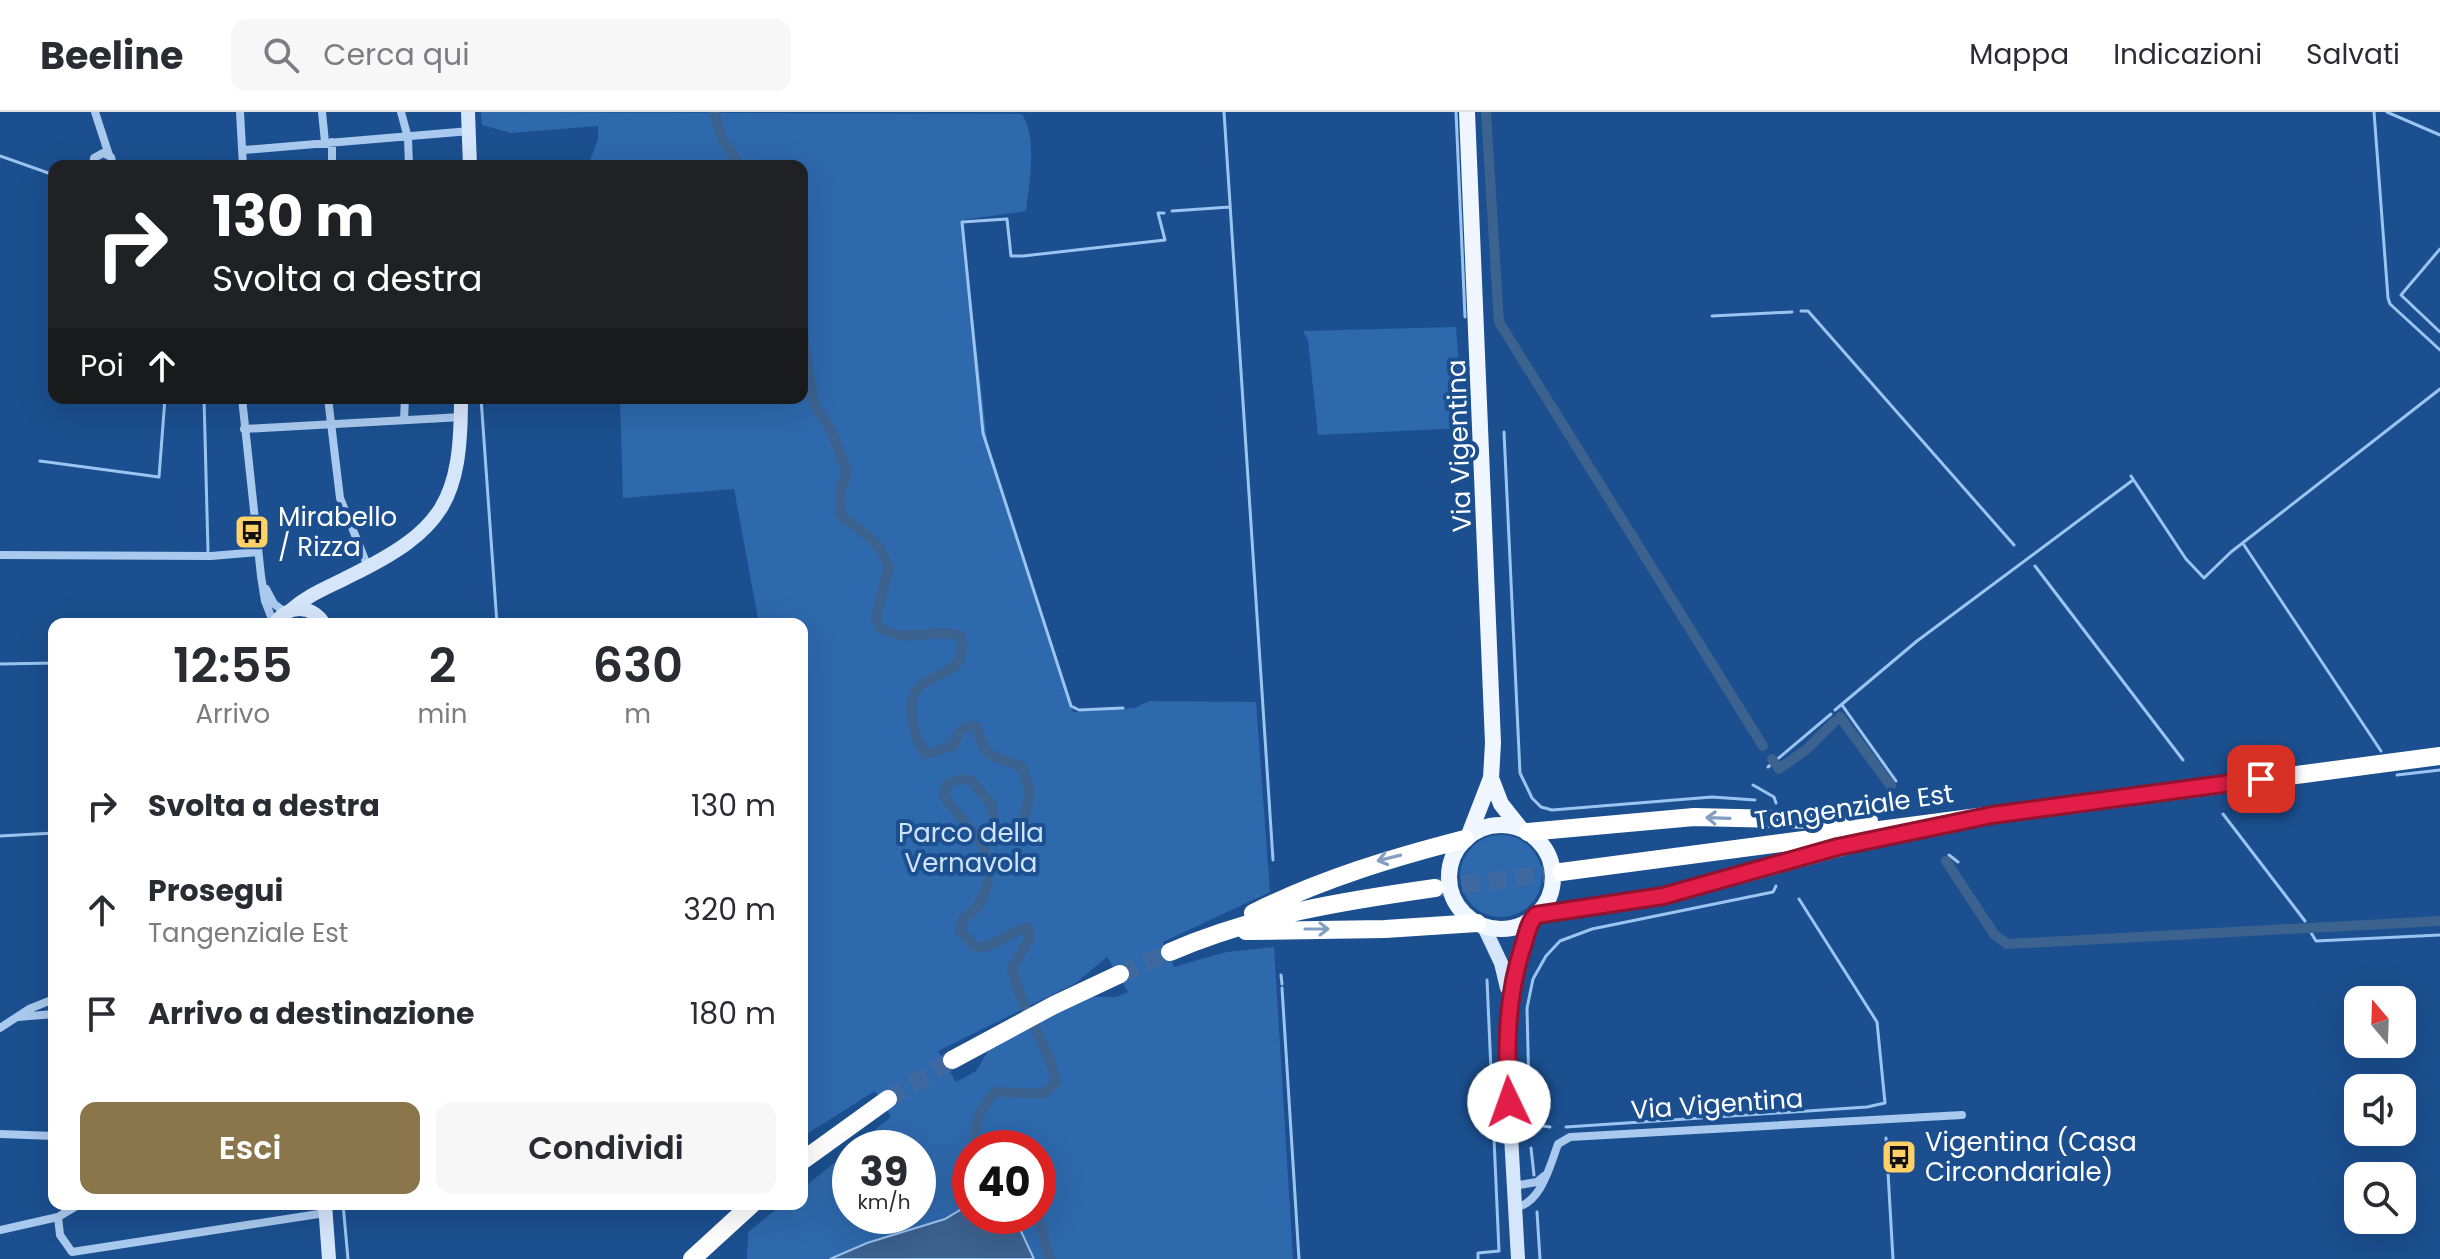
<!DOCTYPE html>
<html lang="it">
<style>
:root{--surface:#fff;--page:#f7f7f7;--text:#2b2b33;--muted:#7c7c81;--line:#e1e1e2;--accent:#8a764a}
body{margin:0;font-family:Poppins,sans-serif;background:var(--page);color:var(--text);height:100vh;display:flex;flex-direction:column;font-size:30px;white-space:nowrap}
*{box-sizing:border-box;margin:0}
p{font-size:26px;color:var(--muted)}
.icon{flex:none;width:44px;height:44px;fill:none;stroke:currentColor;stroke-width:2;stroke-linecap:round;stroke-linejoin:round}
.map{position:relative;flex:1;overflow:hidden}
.drawer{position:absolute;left:48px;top:506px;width:760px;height:592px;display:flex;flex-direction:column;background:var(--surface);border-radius:16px;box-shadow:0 8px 32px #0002}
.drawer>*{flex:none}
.banner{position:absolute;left:48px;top:48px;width:760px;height:244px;border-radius:16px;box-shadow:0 8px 32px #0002;background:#202124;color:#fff;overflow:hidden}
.needle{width:52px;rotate:341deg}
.controls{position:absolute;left:2344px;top:874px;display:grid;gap:16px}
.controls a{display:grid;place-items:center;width:72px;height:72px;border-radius:16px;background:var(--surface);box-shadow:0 8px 32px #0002;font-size:40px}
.speed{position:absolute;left:832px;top:1018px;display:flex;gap:16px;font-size:40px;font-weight:700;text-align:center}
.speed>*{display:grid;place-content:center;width:104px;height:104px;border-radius:50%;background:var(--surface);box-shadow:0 8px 32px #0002;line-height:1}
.speed small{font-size:20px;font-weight:400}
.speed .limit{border:12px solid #d22;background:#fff;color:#111}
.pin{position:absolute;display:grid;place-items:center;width:68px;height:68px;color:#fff;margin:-34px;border-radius:16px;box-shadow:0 4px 12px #0006}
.me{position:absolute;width:88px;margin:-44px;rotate:357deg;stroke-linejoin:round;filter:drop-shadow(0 0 6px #0008)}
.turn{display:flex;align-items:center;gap:28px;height:168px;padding:0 32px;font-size:36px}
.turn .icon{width:104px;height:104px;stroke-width:2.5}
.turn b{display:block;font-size:56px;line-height:68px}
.then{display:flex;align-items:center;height:76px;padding:0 32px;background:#0003;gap:16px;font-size:30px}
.eta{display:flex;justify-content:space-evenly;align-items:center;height:136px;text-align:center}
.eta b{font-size:48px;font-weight:600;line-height:56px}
.cta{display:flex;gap:16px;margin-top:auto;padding:16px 32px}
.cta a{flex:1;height:92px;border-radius:16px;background:var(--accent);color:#fff;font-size:32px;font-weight:600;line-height:92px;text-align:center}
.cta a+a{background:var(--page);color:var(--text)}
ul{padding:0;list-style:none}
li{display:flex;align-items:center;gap:24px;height:104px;padding:0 32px}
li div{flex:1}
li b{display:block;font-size:30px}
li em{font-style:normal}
header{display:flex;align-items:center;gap:48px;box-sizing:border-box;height:112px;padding:0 40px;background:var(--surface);border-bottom:2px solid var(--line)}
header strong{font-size:38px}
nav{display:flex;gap:44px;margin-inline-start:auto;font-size:28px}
.search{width:560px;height:72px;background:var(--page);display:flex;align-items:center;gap:20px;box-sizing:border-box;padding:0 28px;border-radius:16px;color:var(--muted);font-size:30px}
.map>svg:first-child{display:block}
.green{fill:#2e69ad;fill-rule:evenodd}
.water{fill:#3c6290;stroke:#9cc4f0;stroke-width:2}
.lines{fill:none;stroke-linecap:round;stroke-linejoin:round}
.stream{stroke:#9cc4f0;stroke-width:3}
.canal{stroke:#3c6290;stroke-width:10}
.highway-tunnel{stroke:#3d69a0;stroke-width:18;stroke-dasharray:18 9;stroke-linecap:butt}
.street{stroke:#a9c9ee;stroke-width:8}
.secondary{stroke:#d6e6fa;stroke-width:14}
.primary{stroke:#f0f6ff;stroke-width:16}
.highway{stroke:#fff;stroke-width:18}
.oneway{stroke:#829ec1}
.route-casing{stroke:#92132f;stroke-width:20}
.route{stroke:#e11d48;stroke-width:14}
.labels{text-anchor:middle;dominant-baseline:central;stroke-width:8;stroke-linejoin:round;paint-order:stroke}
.street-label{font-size:26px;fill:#fff;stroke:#1b4f8f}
.poi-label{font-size:26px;fill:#fff;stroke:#1b4f8f;text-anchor:start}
.park-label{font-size:26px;fill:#cfe3fa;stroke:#1b4f8f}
</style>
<header>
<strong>Beeline</strong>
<div class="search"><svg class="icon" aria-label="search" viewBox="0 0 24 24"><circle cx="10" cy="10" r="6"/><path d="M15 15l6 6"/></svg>Cerca qui</div>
<nav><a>Mappa</a><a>Indicazioni</a><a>Salvati</a></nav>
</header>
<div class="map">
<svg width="2440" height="1147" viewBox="0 0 2440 1147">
<rect width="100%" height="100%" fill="#1b4f8f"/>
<path class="green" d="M481,0L1022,2C1038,27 1029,71 1026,99L962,108L988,336L1073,600L1135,596L1149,589L1256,590L1270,780L1163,830L1174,855L1226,840L1274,835L1293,1147H747L748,1120L783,1092H802V1077L850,1038V1104H918V1036H852L891,1005L875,979L802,1025V512H759L734,377L623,386L620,286H802V54H588L598,27V14L511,21L482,13ZM1107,845L1128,880L1116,885H1086L990,936L976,959L956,970L938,939L1076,871ZM970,1036H1038V1104H970Z
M1456,215L1464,316L1318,323L1308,228L1303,219Z
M1460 764a41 41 0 1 1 82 0a41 41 0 1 1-82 0Z"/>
<path class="water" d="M970,1092V1104H1014L1034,1147H830L867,1131L945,1107Z"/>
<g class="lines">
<path class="stream" d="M1224,0L1273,748
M1456,0L1465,205
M2374,0L2388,186L2390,192L2440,238
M2387,0L2440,23
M0,44L54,63
M1172,99L1230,95
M2440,137L2401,183L2440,220
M1801,199H1808L2014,433
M1712,204L1792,200
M204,286L208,439
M481,286L497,512
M1504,320L1520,661L1532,686L1541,695L1552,698L1712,685L1755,688
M40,349L159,365L165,286
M2131,364L2186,447L2204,466L2231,440L2440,277
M2244,433L2381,639
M2035,454L2183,648
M0,552L54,551
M1842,593L1896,669
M1123,596L1079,598L1071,594L983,321L962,110L1007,107L1011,144H1023L1165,128L1158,101H1164
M1835,598L1917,529L2133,368
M1768,655L1831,602
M2397,663L2440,658
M1753,673L1774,685L1776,691
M2223,702L2305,809
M0,724L54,721
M1949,743L1958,750
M2310,819L2316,829L2440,823
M1281,863L1282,872
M1282,876L1299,1147
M1529,1012L1550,1015
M1566,1015L1867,995L1885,991L1877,910L1799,787
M1530,1020L1527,896L1533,867L1546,844L1560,829L1592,817L1773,780L1776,774
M1886,1026L1893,1147
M1531,1036L1534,1063
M343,1092L348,1147
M1537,1100L1540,1147
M1478,1147V1141L1499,1139L1487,868"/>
<path class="canal" d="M714,0L722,26L740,54
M1486,0L1499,210L1763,634
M802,216L814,292L831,318L847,360L840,379V402C866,426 874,420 889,455L876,505L879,515C901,533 936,515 961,524C966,562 946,555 922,573C902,588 914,626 926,642L953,634L959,620L969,614L977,615C984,649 994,643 1022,655L1030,681L1023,711L996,725L992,693L972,669L961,667L947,672L944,683C953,701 970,712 979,728C996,756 989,791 963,807L960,819L977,836C998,834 1009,820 1028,815L1030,826L1012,856C1020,896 1047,929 1056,970L1043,982L996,980C981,993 970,1016 978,1036
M1840,605L1891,674
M1772,647L1779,657L1807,637L1834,610
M1946,749L1994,822L2007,832L2440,809
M1038,1104L1050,1147"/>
<path class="highway-tunnel" d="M1435,776L1561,760
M1120,862L1170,840
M888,987L952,948"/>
<path class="street" d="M95,0L109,43
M240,0L243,54
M322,0L325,30
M401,0L408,26L409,54
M244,38L470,19
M93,54L94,46L103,41L111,45L113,54
M332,54V30
M242,286L261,464L265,489L274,512
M328,286L340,386L368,455
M404,308L405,286
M244,317L462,305
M0,443L211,444L258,440
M266,477L274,492L285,500
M18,905L54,902
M0,916L29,897L54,887
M0,1022L54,1024
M1513,1074L1537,1070L1544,1064
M1514,1096C1541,1092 1550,1054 1558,1032L1570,1025L1962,1003
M58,1105L60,1123L72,1140L325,1101
M0,1118L58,1105L80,1092"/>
<path class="secondary" d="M468,0L470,54
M291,498C309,482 329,475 350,464C444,418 461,389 461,286
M275,512C287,492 312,492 324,512
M1483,813L1501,851L1507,876
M325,1092L329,1147
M1518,1147L1506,935L1513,863L1532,806"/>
<path class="primary" d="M1467,0L1493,631L1491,666L1469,723
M1491,666L1501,692L1521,717
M1449 765a52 52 0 1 1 104 0a52 52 0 1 1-104 0Z"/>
<path class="highway" d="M1528,720L1694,705L1869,709
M1561,760L2440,644
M1253,801C1322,767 1391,746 1465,727
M1536,803L1663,784L1856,731
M1246,819L1385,817L1477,811
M1170,840C1255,803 1343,789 1435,776
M952,948L1054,893L1120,862
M802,1049L888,987
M692,1147L752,1092"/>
</g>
<defs><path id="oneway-shaft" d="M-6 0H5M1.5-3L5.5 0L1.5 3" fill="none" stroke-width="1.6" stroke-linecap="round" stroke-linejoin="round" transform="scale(2)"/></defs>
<g class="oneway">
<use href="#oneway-shaft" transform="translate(1718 706) rotate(-178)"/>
<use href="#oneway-shaft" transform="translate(1389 746) rotate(166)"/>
<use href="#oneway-shaft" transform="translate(1317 817)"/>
</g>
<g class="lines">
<defs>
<path id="route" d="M1509,990C1506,935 1506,884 1524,831C1527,821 1529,810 1536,803L1663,784L1838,735L1992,703L2261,667"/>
</defs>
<use href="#route" class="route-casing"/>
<use href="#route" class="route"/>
</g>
<defs>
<symbol id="bus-square" viewBox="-11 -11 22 22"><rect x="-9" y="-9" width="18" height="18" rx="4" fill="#ffd166" stroke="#1b4f8f"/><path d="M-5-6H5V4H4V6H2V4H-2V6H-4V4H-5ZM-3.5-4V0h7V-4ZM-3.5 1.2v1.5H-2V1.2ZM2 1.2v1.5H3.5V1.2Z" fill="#111"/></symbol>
</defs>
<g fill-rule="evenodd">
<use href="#bus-square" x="232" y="400" width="40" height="40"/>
<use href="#bus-square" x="1879" y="1025" width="40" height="40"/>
</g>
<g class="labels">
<g class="street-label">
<text transform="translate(1459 334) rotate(-92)">Via Vigentina</text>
<text transform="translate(1854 695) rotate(-8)">Tangenziale Est</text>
<text transform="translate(1717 992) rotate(-4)">Via Vigentina</text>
</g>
<g class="poi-label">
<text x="278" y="405">Mirabello<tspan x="278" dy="30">/ Rizza</tspan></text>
<text x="1925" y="1030">Vigentina (Casa<tspan x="1925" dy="30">Circondariale)</tspan></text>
</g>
<g class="park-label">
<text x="971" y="721">Parco della<tspan x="971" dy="30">Vernavola</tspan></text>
</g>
</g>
</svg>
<div class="controls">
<a><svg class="needle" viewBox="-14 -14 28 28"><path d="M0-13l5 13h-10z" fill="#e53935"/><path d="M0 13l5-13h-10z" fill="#7c7c81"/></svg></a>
<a><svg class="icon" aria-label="sound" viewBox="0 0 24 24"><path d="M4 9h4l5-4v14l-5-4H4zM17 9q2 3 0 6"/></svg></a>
<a><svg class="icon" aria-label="search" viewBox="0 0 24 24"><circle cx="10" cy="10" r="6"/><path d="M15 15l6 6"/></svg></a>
</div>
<div class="speed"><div>39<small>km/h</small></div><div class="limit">40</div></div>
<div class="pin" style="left:2261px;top:667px;background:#d93025"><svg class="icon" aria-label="arrive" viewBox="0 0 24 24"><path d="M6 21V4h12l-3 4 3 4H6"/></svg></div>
<svg class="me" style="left:1509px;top:990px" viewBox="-20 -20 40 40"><circle r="19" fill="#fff"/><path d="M0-13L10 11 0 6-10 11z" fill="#e11d48"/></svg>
<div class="banner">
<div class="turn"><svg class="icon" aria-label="right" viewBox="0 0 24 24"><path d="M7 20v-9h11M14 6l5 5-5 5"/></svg><div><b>130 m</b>Svolta a destra</div></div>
<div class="then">Poi<svg class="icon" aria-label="ahead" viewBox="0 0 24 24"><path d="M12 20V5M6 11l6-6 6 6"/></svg></div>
</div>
<section class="drawer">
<div class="eta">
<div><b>12:55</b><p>Arrivo</p></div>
<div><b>2</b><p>min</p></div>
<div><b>630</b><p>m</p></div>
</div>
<ul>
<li><svg class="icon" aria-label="right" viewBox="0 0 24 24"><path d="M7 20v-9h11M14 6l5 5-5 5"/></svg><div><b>Svolta a destra</b></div><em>130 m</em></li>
<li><svg class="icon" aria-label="ahead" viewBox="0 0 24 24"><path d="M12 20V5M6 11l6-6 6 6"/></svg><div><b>Prosegui</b><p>Tangenziale Est</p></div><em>320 m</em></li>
<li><svg class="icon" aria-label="arrive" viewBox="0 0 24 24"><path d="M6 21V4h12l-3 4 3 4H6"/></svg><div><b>Arrivo a destinazione</b></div><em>180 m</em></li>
</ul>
<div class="cta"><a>Esci</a><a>Condividi</a></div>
</section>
</div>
